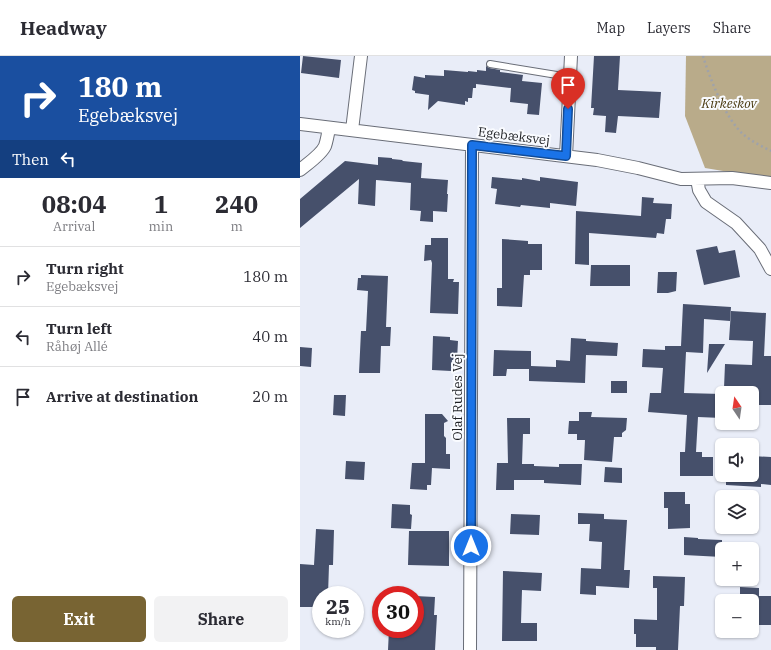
<!DOCTYPE html>
<meta charset="utf-8">
<style>
:root{--surface:#fff;--page:#f2f2f3;--text:#2b2b33;--muted:#7c7c81;--line:#e1e1e2;--accent:#786433}
body{margin:0;font-family:"IBM Plex Serif",serif;background:var(--page);color:var(--text);height:100vh;display:flex;flex-direction:column;font-size:15px;white-space:nowrap}
*{box-sizing:border-box;margin:0}
p{font-size:13px;color:var(--muted)}
.icon{flex:none;width:22px;height:22px;fill:none;stroke:currentColor;stroke-width:2;stroke-linecap:round;stroke-linejoin:round}
.map{position:relative;flex:1;overflow:hidden}
.sheet{display:flex;flex-direction:column;background:var(--surface);width:300px}
.sheet>*{flex:none}
.guide{background:#1a4fa0;color:#fff;overflow:hidden}
.needle{width:26px;rotate:347deg}
.controls{position:absolute;left:415px;top:330px;display:grid;gap:8px}
.controls a{display:grid;place-items:center;width:44px;height:44px;border-radius:6px;background:var(--surface);box-shadow:0 1px 3px #0004;font-size:20px}
.speed{position:absolute;left:12px;top:530px;display:flex;gap:8px;font-size:20px;font-weight:700;text-align:center}
.speed>*{display:grid;place-content:center;width:52px;height:52px;border-radius:50%;background:var(--surface);box-shadow:0 1px 3px #0004;line-height:1}
.speed small{font-size:10px;font-weight:400}
.speed .limit{border:6px solid #d22;background:#fff;color:#111}
.pin{position:absolute;display:grid;place-items:center;width:34px;height:34px;color:#fff;margin:-41px -17px;border-radius:50% 50% 50% 0;rotate:-45deg;box-shadow:0 0 4px #0007}
.pin .icon{rotate:45deg}
.me{position:absolute;width:44px;margin:-22px;rotate:0deg;stroke-linejoin:round;filter:drop-shadow(0 0 3px #0008)}
.turn{display:flex;align-items:center;gap:14px;height:84px;padding:0 12px;font-size:18px}
.turn .icon{width:52px;height:52px;stroke-width:2.5}
.turn b{display:block;font-size:28px;line-height:34px}
.then{display:flex;align-items:center;height:38px;padding:0 12px;background:#0003;gap:8px;font-size:15px}
.eta{display:flex;justify-content:space-evenly;align-items:center;height:68px;text-align:center}
.eta b{font-size:24px;font-weight:700;line-height:28px}
.button{display:flex;gap:8px;margin-top:auto;padding:8px 12px}
.button a{flex:1;height:46px;border-radius:6px;background:var(--accent);color:#fff;font-size:16px;font-weight:700;line-height:46px;text-align:center}
.button a+a{background:var(--page);color:var(--text)}
ul{padding:0;list-style:none}
li{display:flex;align-items:center;gap:12px;height:60px;padding:0 12px;border-top:1px solid var(--line)}
li div{flex:1}
li b{display:block;font-size:15px}
li em{font-style:normal}
header{display:flex;align-items:center;gap:24px;box-sizing:border-box;height:56px;padding:0 20px;background:var(--surface);border-bottom:1px solid var(--line)}
header strong{font-size:19px}
nav{display:flex;gap:22px;margin-inline-start:auto;font-size:14px}
main{display:flex;flex:1;min-height:0}
.map>svg:first-child{display:block}
.forest{fill:#b9ab8a}
.building{fill:#46506b}
.lines{fill:none;stroke-linecap:round;stroke-linejoin:round}
.lane-casing{stroke:#696d77;stroke-width:8}
.street-casing{stroke:#696d77;stroke-width:14}
.path{stroke:#9fa2aa;stroke-width:2.5;stroke-dasharray:2 3;stroke-linecap:butt}
.lane{stroke:#fff;stroke-width:6}
.street{stroke:#fff;stroke-width:12}
.route-casing{stroke:#114b97;stroke-width:10}
.route{stroke:#1a73e8;stroke-width:7}
.labels{text-anchor:middle;dominant-baseline:central;stroke-width:4;stroke-linejoin:round;paint-order:stroke}
.park-label{font-size:13px;font-style:italic;fill:#49390f;stroke:#f9fbff}
.street-label{font-size:13px;fill:#1f2125;stroke:#f9fbff}
</style>
<header>
<strong>Headway</strong>
<nav><a>Map</a><a>Layers</a><a>Share</a></nav>
</header>
<main>
<section class="sheet">
<div class="guide">
<div class="turn"><svg class="icon" aria-label="right" viewBox="0 0 24 24"><path d="M7 20v-9h11M14 6l5 5-5 5"/></svg><div><b>180 m</b>Egebæksvej</div></div>
<div class="then">Then<svg class="icon" aria-label="left" viewBox="0 0 24 24"><path d="M17 20v-9H6M10 6l-5 5 5 5"/></svg></div>
</div>
<div class="eta">
<div><b>08:04</b><p>Arrival</p></div>
<div><b>1</b><p>min</p></div>
<div><b>240</b><p>m</p></div>
</div>
<ul>
<li><svg class="icon" aria-label="right" viewBox="0 0 24 24"><path d="M7 20v-9h11M14 6l5 5-5 5"/></svg><div><b>Turn right</b><p>Egebæksvej</p></div><em>180 m</em></li>
<li><svg class="icon" aria-label="left" viewBox="0 0 24 24"><path d="M17 20v-9H6M10 6l-5 5 5 5"/></svg><div><b>Turn left</b><p>Råhøj Allé</p></div><em>40 m</em></li>
<li><svg class="icon" aria-label="arrive" viewBox="0 0 24 24"><path d="M6 21V4h12l-3 4 3 4H6"/></svg><div><b>Arrive at destination</b></div><em>20 m</em></li>
</ul>
<div class="button"><a>Exit</a><a>Share</a></div>
</section>
<div class="map">
<svg width="471" height="594" viewBox="0 0 471 594">
<rect width="100%" height="100%" fill="#e9edf8"/>
<path class="forest" d="M386,0H471V123L405,112L385,60Z"/>
<path class="building" d="M3,0L41,4L39,22L1,17Z
M294,0H320L318,34L361,36L359,62L318,60L316,77L305,76L306,60L293,59L294,52H291Z
M186,10L189,12L200,14V16L223,19L222,25L242,27L239,59L227,58L228,48L210,46L211,32L176,28V32H173L172,42H168V46L165,45V49L138,45L128,54L129,39L115,37V35L112,34L114,20L125,22V19L144,20V14L168,16V15L177,16V14L186,15Z
M78,101L92,102V103L102,104L103,105L122,107L121,122L148,124L147,138H148L147,156L133,155V166L120,165L121,155L110,154L111,127L76,124L75,150L58,148L59,123L0,172V143L45,105L78,109Z
M192,121L222,124V122L240,125V121L278,126L276,150L250,147V152L221,149L220,151L195,148L197,133L191,132Z
M342,141L354,142L353,147L372,148L371,163H366L364,178L357,177L356,182L289,177V209L275,208L276,155L341,160Z
M131,182H148V223H154L153,226H159L158,258L130,257L132,207L131,204L124,205L125,189H131Z
M202,183L228,185V188H242V214H230V219H224L222,251L197,250V232H202Z
M417,190L419,197L435,194L440,221L404,229L396,194Z
M291,209H330V230H290Z
M358,216H377L376,235L368,237H357Z
M61,219L88,220L86,271H91L90,290H81L80,317H59L61,275H66L68,235L57,234L58,222H61Z
M383,248L431,251L430,265L404,263L403,297L386,296L384,337L422,338V362L398,361L396,396H402V401H413V420H380V396H385L387,359L348,356L350,337H361L363,312L342,311L343,293L365,294V290H381Z
M431,255L466,257L464,300H471V349H452V333L424,332L425,308L452,309L453,285L429,284Z
M133,280L150,281V284L158,285L157,304H152L151,315L132,314Z
M271,282L286,283V285L318,287L317,300L286,299L285,327L229,325V313H207L206,320H193L194,294L231,295V310L256,311V304L270,305Z
M409,288H425L407,317Z
M0,291L12,292L11,311L0,310Z
M311,325H327V337H311Z
M34,339H46L45,360L33,359Z
M279,356H292L291,361L327,362L326,374L322,377V381H314L312,406L284,404L285,384H277V378H268L269,365H279Z
M125,358H142L148,365L144,367V380L146,382V398H150V413L132,412L131,429H127V434L110,433L112,407H125Z
M207,362H230V378H223L222,408H234V410L259,411V408H282L281,429L244,427V424H214V434H196L197,407H208Z
M452,400L471,401V429L461,428V431L426,429V419H452Z
M46,405L65,406L64,424L45,423Z
M305,411L322,412V427L304,426Z
M364,436H385V448H390V472L368,473V452H364Z
M92,448L110,449V458L112,459L111,473L91,472Z
M278,457L304,458V463L327,464L324,514H330L329,532L296,530V539L280,538L281,512L301,513L302,486L289,485L290,468H278Z
M211,458L240,459L239,479L210,478Z
M16,473L34,474L33,509H29L28,539H21V551H0V508L14,509Z
M109,475H149V510L108,509Z
M384,481L398,482V483L422,484V501L384,499Z
M203,515L242,517L241,535L222,534L221,567H237V585H202Z
M353,520L385,521L384,550H380L378,594H356V591H336V578H334V563L357,564V532H353Z
M440,531L459,532V540H471V569H452V545H440Z
M115,540L135,541L134,559H137L135,594H88L89,573H115Z"/>
<g class="lines">
<defs>
<path id="lane" d="M190,8L269,21"/>
<path id="street" d="M0,68L297,104L338,112L381,123L432,122L471,127
M52,74L61,0
M266,100L271,0
M0,114C7,108 21,99 25,90C27,84 28,78 29,72
M397,123L399,134L406,146L436,167L460,193L471,213
M170,594L172,89"/>
</defs>
<use href="#lane" class="lane-casing"/>
<use href="#street" class="street-casing"/>
<path class="path" d="M403,0C410,23 426,64 444,79C451,85 463,91 471,95"/>
<use href="#lane" class="lane"/>
<use href="#street" class="street"/>
</g>
<g class="lines">
<defs>
<path id="route" d="M171,490L172,89L266,100L268,53"/>
</defs>
<use href="#route" class="route-casing"/>
<use href="#route" class="route"/>
</g>
<g class="labels">
<g class="park-label">
<text x="429" y="47">Kirkeskov</text>
</g>
<g class="street-label">
<text transform="translate(214 80) rotate(7)">Egebæksvej</text>
<text transform="translate(157 341) rotate(-90)">Olaf Rudes Vej</text>
</g>
</g>
</svg>
<div class="controls">
<a><svg class="needle" viewBox="-14 -14 28 28"><path d="M0-13l5 13h-10z" fill="#e53935"/><path d="M0 13l5-13h-10z" fill="#7c7c81"/></svg></a>
<a><svg class="icon" aria-label="sound" viewBox="0 0 24 24"><path d="M4 9h4l5-4v14l-5-4H4zM17 9q2 3 0 6"/></svg></a>
<a><svg class="icon" aria-label="layers" viewBox="0 0 24 24"><path d="M12 4l9 5-9 5-9-5zM3 14l9 5 9-5"/></svg></a>
<a>+</a>
<a>−</a>
</div>
<div class="speed"><div>25<small>km/h</small></div><div class="limit">30</div></div>
<div class="pin" style="left:268px;top:53px;background:#d93025"><svg class="icon" aria-label="arrive" viewBox="0 0 24 24"><path d="M6 21V4h12l-3 4 3 4H6"/></svg></div>
<svg class="me" style="left:171px;top:490px" viewBox="-20 -20 40 40"><circle r="17" fill="#1a73e8" stroke="#fff" stroke-width="3"/><path d="M0-11L8 9 0 5-8 9z" fill="#fff"/></svg>
</div>
</main>
